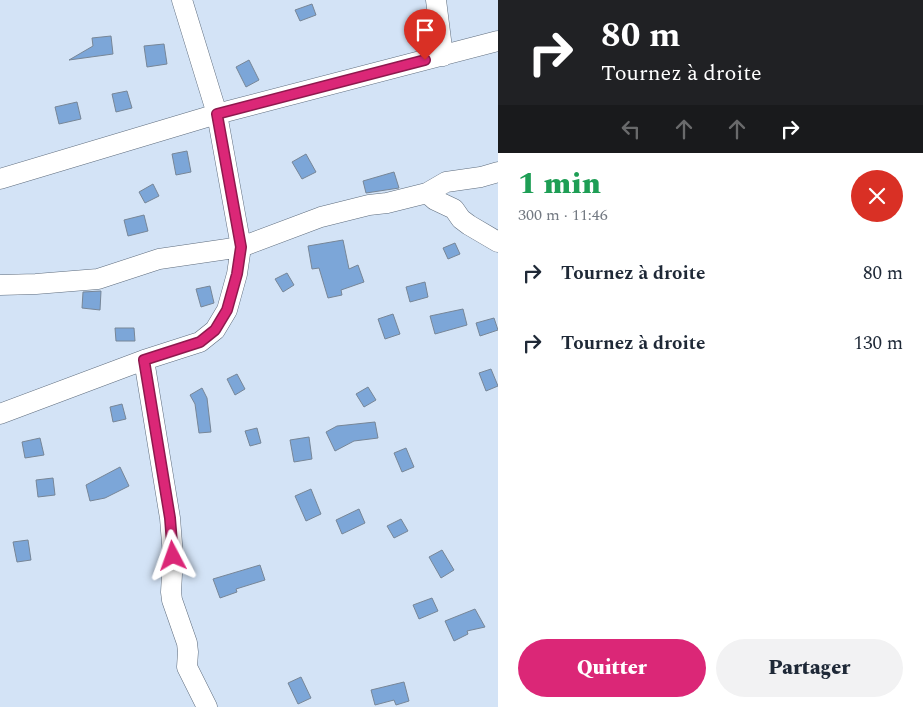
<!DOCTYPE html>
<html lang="fr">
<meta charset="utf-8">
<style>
:root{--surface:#fff;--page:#f2f2f3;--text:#1f2937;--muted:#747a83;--accent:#db2777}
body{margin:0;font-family:Spectral,serif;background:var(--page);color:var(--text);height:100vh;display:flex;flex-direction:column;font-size:19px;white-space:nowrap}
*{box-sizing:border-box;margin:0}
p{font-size:16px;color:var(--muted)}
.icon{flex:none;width:28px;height:28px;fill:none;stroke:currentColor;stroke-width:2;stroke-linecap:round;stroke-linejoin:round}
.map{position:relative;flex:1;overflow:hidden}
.sheet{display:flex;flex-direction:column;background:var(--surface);width:425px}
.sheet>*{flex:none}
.banner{background:#202124;color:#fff;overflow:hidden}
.pin{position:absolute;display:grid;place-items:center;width:42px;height:42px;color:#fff;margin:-51px -21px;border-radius:50% 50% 50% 0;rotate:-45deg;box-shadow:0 0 5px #0007}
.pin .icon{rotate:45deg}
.me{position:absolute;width:55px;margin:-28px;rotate:356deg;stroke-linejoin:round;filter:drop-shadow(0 0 4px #0008)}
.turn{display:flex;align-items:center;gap:18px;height:105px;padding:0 20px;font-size:22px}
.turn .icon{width:65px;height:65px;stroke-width:2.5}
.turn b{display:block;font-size:35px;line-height:42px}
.lanes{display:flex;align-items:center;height:48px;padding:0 20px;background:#0003;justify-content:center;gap:25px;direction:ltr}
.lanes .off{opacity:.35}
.round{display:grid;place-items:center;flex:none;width:52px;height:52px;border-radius:26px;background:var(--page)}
.headline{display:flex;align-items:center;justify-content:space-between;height:85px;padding:0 20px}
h1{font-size:30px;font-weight:800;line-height:38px;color:#1e9e55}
.primary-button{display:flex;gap:10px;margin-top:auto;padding:10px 20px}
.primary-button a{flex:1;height:58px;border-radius:30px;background:var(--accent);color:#fff;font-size:20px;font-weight:800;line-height:58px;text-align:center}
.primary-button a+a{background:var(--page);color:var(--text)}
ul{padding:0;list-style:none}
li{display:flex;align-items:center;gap:15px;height:70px;padding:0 20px}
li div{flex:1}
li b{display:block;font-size:19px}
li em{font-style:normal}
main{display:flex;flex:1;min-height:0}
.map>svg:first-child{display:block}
.building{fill:#7ca6d8;stroke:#778697}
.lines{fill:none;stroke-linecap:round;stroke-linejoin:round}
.minor-casing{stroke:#5e6c7d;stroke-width:21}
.minor{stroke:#fff;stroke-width:20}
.route-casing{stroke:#8e194d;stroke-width:12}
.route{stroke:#db2777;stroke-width:9}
</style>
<main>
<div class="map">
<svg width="498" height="707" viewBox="0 0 498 707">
<rect width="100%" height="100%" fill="#d3e3f6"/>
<path class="building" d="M312,4L316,15L300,21L295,10Z
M111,36L113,54L69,60L93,46L92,38Z
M164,44L167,64L147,67L144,46Z
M249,60L259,80L246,87L236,67Z
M127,91L132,108L116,112L112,94Z
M77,102L81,119L59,124L55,107Z
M187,151L191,172L176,175L172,154Z
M306,154L316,172L302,179L292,162Z
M394,172L399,188L366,193L363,181Z
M153,184L159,196L145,203L139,192Z
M144,215L148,231L128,236L124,220Z
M343,240L349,269L358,265L364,282L341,290L342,295L328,298L319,268L312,269L308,246Z
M455,243L460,254L448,259L443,248Z
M287,273L294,285L283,292L275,279Z
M425,282L428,297L410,302L406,287Z
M210,286L214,303L201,307L196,289Z
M101,291L100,310L82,308L83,292Z
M463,309L467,325L435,334L430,316Z
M393,314L400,334L385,339L378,319Z
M494,318L498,330L480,336L476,323Z
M115,328H134L135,341H116Z
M491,369L498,386L486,391L479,373Z
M237,374L245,389L235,395L227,379Z
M368,387L376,400L364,407L356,394Z
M202,388L207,398L211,432L199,433L195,404L190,395Z
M122,404L126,419L113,422L110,407Z
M375,422L378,438L354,441L335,451L326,432L337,426Z
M257,428L261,443L250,446L245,431Z
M309,437L312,459L294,462L290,440Z
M40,438L44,455L25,458L22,442Z
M406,448L414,467L402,472L394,453Z
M120,467L129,486L105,498L90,501L86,485Z
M53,478L55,495L38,497L36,480Z
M311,489L321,514L306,521L295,496Z
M359,509L365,523L342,534L336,520Z
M401,519L408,531L394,538L387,526Z
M28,540L31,560L17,562L13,542Z
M442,550L454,570L441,578L429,557Z
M260,565L265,580L236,589L237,592L220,598L213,579Z
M432,598L438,611L419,619L413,605Z
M475,609L485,627L467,631L468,634L454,641L445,621Z
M301,677L311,698L298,704L288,683Z
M404,682L409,701L396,705L394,700L375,705L371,690Z"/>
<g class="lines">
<defs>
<path id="minor" d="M436,0L443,56
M0,179L217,114L498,41
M427,193L435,200L454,209L461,219L469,225L498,242
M0,285L36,284L98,279L159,259L241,247L321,217L369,205L387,203L427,193L446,182L481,177L498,172
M144,360L170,518L173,556L171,592L172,600L187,643L188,652L187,667L207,707
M0,414L144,360L200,342L215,330L227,310L237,274L241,247L217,114L182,0"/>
</defs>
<use href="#minor" class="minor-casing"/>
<use href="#minor" class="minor"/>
</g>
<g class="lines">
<defs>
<path id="route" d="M173,556L170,518L144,360L200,342L215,330L227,310L237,274L241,247L217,114L425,60"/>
</defs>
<use href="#route" class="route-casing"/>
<use href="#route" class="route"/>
</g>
</svg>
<div class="pin" style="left:425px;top:60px;background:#d93025"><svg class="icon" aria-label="arrive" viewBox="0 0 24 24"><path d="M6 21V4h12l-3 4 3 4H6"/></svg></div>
<svg class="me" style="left:173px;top:556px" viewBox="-20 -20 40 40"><path d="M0-17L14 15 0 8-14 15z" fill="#db2777" stroke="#fff" stroke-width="4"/></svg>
</div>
<section class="sheet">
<div class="banner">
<div class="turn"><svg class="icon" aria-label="right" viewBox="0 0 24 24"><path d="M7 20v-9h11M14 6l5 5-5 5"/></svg><div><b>80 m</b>Tournez à droite</div></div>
<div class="lanes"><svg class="icon off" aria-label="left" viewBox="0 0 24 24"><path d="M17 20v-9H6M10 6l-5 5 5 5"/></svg><svg class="icon off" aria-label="ahead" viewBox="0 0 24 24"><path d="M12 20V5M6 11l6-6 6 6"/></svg><svg class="icon off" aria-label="ahead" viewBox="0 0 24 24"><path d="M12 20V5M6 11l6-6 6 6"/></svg><svg class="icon" aria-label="right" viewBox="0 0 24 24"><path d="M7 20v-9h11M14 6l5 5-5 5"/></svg></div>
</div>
<div class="headline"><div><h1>1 min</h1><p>300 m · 11:46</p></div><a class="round" style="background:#d93025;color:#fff"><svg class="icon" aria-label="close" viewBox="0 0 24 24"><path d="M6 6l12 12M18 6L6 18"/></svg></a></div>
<ul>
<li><svg class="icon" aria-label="right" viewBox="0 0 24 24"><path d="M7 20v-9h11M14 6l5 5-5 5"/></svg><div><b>Tournez à droite</b></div><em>80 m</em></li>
<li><svg class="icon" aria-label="right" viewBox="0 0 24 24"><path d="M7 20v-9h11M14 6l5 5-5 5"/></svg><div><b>Tournez à droite</b></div><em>130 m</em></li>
</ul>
<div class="primary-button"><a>Quitter</a><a>Partager</a></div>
</section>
</main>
